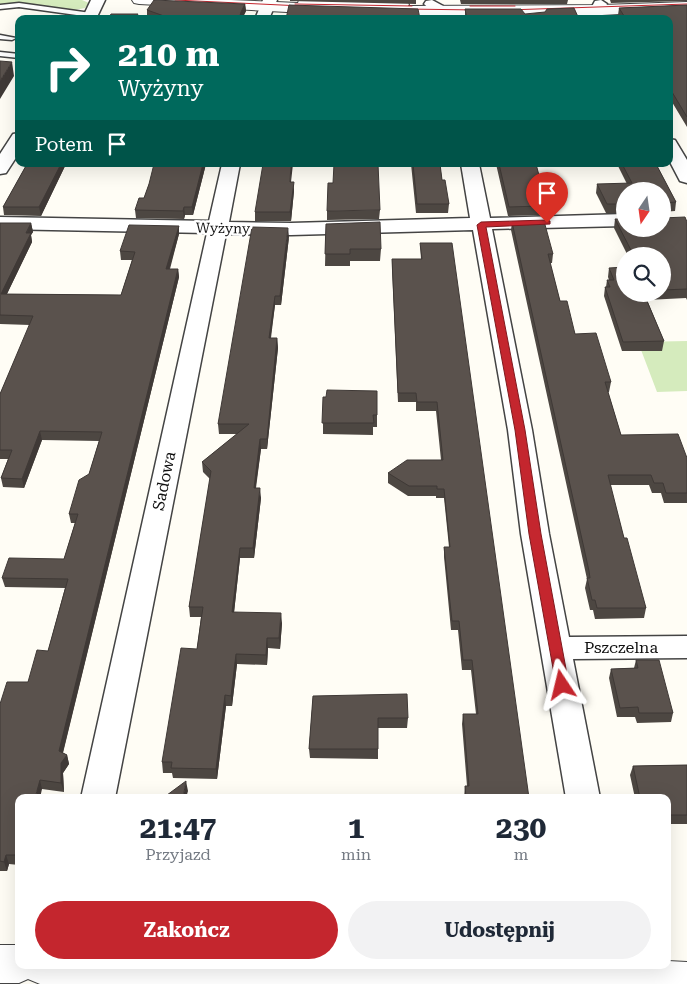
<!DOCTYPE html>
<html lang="pl">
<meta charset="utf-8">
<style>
:root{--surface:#fff;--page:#f2f2f3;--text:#1f2937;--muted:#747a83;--accent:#c4262e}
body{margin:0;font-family:"Roboto Serif",serif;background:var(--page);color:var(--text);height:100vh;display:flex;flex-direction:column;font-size:19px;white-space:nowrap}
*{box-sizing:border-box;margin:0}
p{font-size:16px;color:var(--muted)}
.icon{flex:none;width:28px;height:28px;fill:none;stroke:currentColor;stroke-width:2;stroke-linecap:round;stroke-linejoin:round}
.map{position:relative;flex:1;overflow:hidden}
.panel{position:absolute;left:15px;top:794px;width:656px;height:175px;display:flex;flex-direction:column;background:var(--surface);border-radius:10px;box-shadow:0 5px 20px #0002}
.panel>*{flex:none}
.top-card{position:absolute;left:15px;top:15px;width:658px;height:152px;border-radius:10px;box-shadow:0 5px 20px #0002;background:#00695c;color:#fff;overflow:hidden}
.needle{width:32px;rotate:193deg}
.tools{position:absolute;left:616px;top:182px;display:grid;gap:10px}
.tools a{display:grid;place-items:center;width:55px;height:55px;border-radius:50%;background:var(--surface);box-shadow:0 5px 20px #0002;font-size:25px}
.pin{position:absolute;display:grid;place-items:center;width:42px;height:42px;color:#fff;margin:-51px -21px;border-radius:50% 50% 50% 0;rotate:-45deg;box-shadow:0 0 5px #0007}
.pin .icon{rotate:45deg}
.me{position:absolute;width:55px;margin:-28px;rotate:350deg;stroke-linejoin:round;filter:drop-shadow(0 0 4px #0008)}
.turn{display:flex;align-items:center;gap:18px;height:105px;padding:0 20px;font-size:22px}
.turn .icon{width:65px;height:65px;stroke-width:2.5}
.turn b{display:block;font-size:35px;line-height:42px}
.then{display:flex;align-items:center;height:48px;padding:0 20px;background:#0003;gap:10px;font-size:19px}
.eta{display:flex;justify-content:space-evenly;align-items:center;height:85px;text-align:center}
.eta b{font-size:30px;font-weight:700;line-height:35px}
.cta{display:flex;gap:10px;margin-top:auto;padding:10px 20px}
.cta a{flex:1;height:58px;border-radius:30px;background:var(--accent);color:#fff;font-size:20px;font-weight:700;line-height:58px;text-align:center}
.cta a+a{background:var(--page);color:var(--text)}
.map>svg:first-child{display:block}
.green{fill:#d5ebbd}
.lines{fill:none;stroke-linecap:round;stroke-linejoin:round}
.service-casing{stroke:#444;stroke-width:3}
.minor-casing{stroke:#444;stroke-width:3}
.tertiary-casing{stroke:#444;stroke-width:2}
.service{fill:#fff;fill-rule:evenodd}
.minor{fill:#fff;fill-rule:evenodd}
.tertiary{fill:#fff;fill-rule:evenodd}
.tram{stroke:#c4262e;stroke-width:1}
.wall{fill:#4d4742}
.shaded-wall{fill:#3f3936}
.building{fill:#5a524d;stroke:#3f3936}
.route{fill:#c4262e;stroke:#7f191e}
.labels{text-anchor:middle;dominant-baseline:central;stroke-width:5;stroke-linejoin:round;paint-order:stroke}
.far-street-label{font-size:14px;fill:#111;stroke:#fff}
.street-label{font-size:16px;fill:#111;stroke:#fff}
</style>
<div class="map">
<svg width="687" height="984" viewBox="0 0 687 984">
<rect width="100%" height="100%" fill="#fffdf5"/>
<path class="green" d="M0,0H82L89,3L85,8L74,10L20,3L0,5Z
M687,341V391L657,392L638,342Z"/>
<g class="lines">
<defs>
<path id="service" d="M19,3L91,13L94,15L91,17L19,7L0,9V5Z
M0,35L16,38L12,40L0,39Z
M0,52L19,54V58L0,56Z"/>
<path id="minor" d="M91,0H105L96,19H82Z
M263,0H277L269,19H255Z
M432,0L445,7L448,19H434L433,12L424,4L426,1Z
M601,0L607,4L602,14L605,19H591L588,14L595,1Z
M19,133V153L6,173L0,174V154L13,134Z
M669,139L675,140L687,160V183L680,181L669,160Z
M222,164H240L229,222L291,223L470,218L461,164H479L490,218L625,214V226L492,229L532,430L549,534L569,637L687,636V658L573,659L600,798H566L521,534L508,430L473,230L291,235L226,234L115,798H81L207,233L0,229V217L209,221Z"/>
<path id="tertiary" d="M132,0H231L298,3L299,0H404L409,4L408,6L602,5L687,2V10L602,15L383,16L378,14L375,11L378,8L331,7L333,9L330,12L325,14L139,4L134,3Z
M0,945H19V965H668V961L687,962V984H40L28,979L19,983H0Z"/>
</defs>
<use href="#service" class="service-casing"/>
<use href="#minor" class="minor-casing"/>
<use href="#tertiary" class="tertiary-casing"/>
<use href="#service" class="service"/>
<use href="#minor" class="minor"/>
<use href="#tertiary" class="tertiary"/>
<path class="tram" d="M175,0L302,6
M295,4L412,6
M470,6H515
M405,9L477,10
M507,10L687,4"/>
</g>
<path class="wall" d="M290,0H416V4L290,1Z
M460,0H568L567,4H461Z
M610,0H687V1L611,3Z
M245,4L246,11L242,19H153L147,16V10Z
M687,5V127L669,97V19H621L618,15L619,8Z
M465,9L525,14L579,19H465Z
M27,164H66L41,216L4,215L3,207Z
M206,164L193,215H185L184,219L136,218L135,210L144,198L149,184Z
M411,164H440L442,180L449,204L448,213H416Z
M496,164H536L545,198L544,207H540L539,215L508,216Z
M617,164H656L676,202L675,211L662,212L625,191V213H606L596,193L597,184H627Z
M291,182L294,191L291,221H255V212Z
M380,210L379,219L327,220V211Z
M615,219L687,222V300L686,298L647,300L664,341L662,351H622L604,296L605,287H606L607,280H609L608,277L609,268L625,294H662V256H628L614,228Z
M512,222L553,254L552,263H550L560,301L575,334L611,382L609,392H608L621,435L687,458V503H664L661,493H652L649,485H610L624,538L646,608L644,618L595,619L593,610H590L585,588L587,579L511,230Z
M0,223H31L33,232L31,235L32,242L7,294L121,295L132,260H121L120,251L179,226V234L170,269H178L179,277L63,753L67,755L69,764L63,773L64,792L42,789L19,798V865L9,864L7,871H0V704L28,682L48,651L65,588L5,587L2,578L64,559L75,523H71L69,514L89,474L99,441L42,440L24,488L3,487L1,478L8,459H0V394L30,325L0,324Z
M326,224L381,249L380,261H350V266H325Z
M289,237L281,305H275L271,338H277L278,348L267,449H261L256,488L261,498L254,558H240L234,612L282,623L280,649L268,648L267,665L237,664L232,706H226L217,779L173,778L172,773H163L162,762L197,649L201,617H190L189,607L210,479L203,472L202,462L237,434H219L218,424Z
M420,243L529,798H464L465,786H467L462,724L463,714H476L471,670H462L458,630H451L444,557V547H449L444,498H436V496H408L388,483V473L441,460L436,411H416V402H398L392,267V259H421Z
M323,397L377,415V427H373V435L323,434Z
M636,660L673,713L671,722L637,723L635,717H617L609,678L611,669L634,668Z
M313,696L408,718L407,728H378V759L310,758L309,749Z
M687,765V824H668V798H635L630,775L633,766Z"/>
<path class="shaded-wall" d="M245,4L246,11L242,19H239L241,12Z
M12,62L14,76L0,99V81Z
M61,164H66L41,216L39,207Z
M203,164H206L193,215L192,207Z
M291,164H293L290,191V182Z
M294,182V191L291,221L290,212Z
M184,207L185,215L184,219L183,211Z
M31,223L33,232L31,235L32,242L3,302L1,294Z
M179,226V234L167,277L166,269Z
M288,228L289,237L281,305L280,296Z
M178,269L179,277L61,760L59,751Z
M275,296V305L269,348V338Z
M277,338L278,348L267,449V439Z
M40,431L42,440L24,488L22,479Z
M260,439L261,449L254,498V488Z
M260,488L261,498L254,558L253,548Z
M240,548V558L233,622L232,612Z
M281,613L282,623L280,649L279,638Z
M267,638L268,648L267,665L266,655Z
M236,654L237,664L232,706L231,696Z
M225,695L226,706L217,779L216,769Z
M67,755L69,764L63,773L64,792L61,783V763Z
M40,780L42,789L40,798H35Z
M186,781L188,791L186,798H183Z
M6,855L9,864L7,871L4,862Z"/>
<path class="building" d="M154,0L245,4L241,12L239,19H206V17L164,16L147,10Z
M289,5L418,9L420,19H286Z
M687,5V117L669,87V19H626L619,8Z
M574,8L579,19H467L465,9H521L525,14L545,12L547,9Z
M111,14H138L135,19H108Z
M0,61L12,62L0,81Z
M27,164H61L39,207H3Z
M154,164H203L192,207H184L183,211L135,210L139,198H144L149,184Z
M263,164H291L290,182H294L290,212H255Z
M334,164H378L380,210L327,211L328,183H333Z
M413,164H440L442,180H445L449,204H417Z
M499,164H536L545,198H540V206L509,207Z
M622,164H656L676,202L662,203V191H625V204H607L597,184L632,183Z
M685,217L687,222V289L662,290V256H634L615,219H625V229H662V218Z
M544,221L553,254H548L560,301H567L575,334L596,333L611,382H605L621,435L678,434L687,458V493H666L663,483H654L651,475H608L624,538H627L646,608H597L595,600H592L587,578H590L589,571L512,222Z
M380,222L381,249H350V254H325L326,224Z
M0,223H31L26,233H31L1,294L121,295L135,252L120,251L129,225L179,226L166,269H178L59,751L67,755L61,763V783L40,780L35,798H19V855H6L4,862L0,861V704L7,682H28L37,650L48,651L68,579L2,578L9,558L64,559L78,514H69L79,480L89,474L102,432L40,431L22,479L1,478L12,450H0V394L33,316L0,315Z
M252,227L288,228L280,296H275L269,338H277L267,439H260L254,488H260L253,548H240L232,612L281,613L279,638H267L266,655L236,654L231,696L225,695L216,769L171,768L172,762H162L181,648L197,649L203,607H189L211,471L202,462L249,424H218Z
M420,243H452L529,798H466L465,786H469L463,714H478L472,660H463L459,621H452L444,547H450L444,489H437V486H409L388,473L407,460H443L437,402H417L416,393H398L392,259H422Z
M625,267V294H644L664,341L623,342L605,287H610L607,280H614L609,268Z
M327,390L377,391V415H373L374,423H322L323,397H326Z
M636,660H659L673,713H639L638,707L620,708L611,669L638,668Z
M407,694L408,718H378V749H309L313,696Z
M687,765V815H668V798H640L633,766Z
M186,781L183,798H163Z"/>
<path class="route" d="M547,220L550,221V224L486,227L525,430L541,534L569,685L567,689L562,690L558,689L556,685L529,534L515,430L477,225L481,222Z"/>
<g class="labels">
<g class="far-street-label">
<text transform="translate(223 228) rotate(1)">Wyżyny</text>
</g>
<g class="street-label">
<text transform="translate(164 481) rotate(-78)">Sadowa</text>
<text x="621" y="647">Pszczelna</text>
</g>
</g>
</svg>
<div class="tools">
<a><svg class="needle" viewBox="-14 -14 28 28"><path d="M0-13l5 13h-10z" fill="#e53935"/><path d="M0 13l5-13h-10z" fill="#747a83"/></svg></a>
<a><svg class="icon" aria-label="search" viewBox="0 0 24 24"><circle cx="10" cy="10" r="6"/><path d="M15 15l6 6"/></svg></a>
</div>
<div class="pin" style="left:547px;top:223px;background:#d93025"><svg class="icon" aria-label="arrive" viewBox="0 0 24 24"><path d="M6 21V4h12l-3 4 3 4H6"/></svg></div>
<svg class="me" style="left:562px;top:685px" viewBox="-20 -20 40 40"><path d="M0-17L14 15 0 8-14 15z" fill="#c4262e" stroke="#fff" stroke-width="4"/></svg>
<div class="top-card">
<div class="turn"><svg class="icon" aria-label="right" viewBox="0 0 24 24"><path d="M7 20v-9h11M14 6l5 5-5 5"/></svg><div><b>210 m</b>Wyżyny</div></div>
<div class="then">Potem<svg class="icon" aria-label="arrive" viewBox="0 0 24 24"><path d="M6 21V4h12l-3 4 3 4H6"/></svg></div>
</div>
<section class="panel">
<div class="eta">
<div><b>21:47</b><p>Przyjazd</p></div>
<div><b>1</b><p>min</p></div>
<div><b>230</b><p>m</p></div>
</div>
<div class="cta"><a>Zakończ</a><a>Udostępnij</a></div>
</section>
</div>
